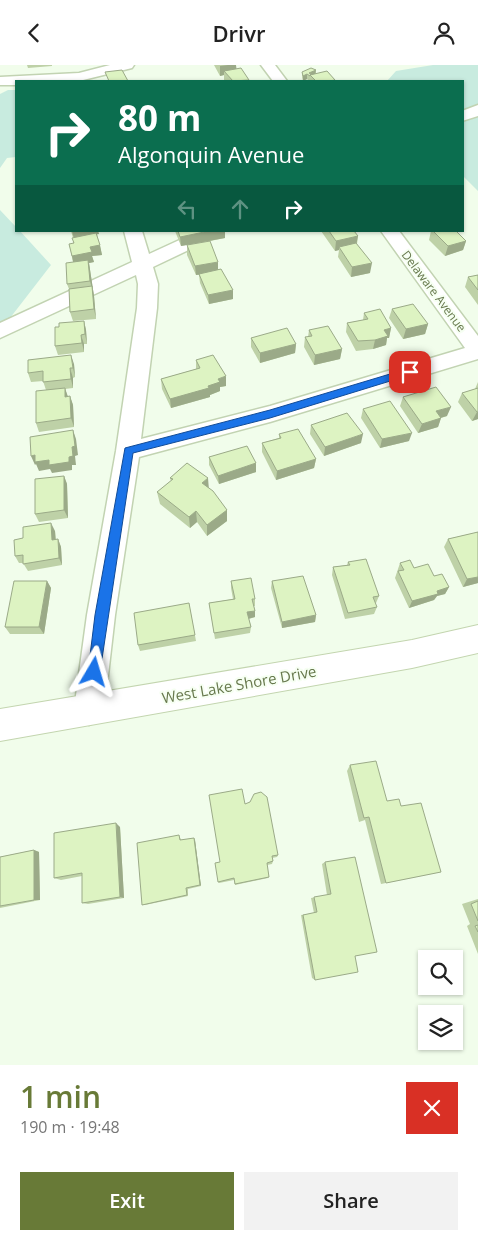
<!DOCTYPE html>
<meta charset="utf-8">
<style>
:root{--surface:#fff;--page:#f2f2f2;--text:#222;--muted:#767676;--accent:#687a37}
body{margin:0;font-family:"Open Sans",sans-serif;background:var(--page);color:var(--text);height:100vh;display:flex;flex-direction:column;font-size:19px;white-space:nowrap}
*{box-sizing:border-box;margin:0}
p{font-size:16px;color:var(--muted)}
.icon{flex:none;width:28px;height:28px;fill:none;stroke:currentColor;stroke-width:2;stroke-linecap:round;stroke-linejoin:round}
.map{position:relative;height:1000px;overflow:hidden}
.drawer{display:flex;flex-direction:column;background:var(--surface);flex:1}
.drawer>*{flex:none}
.banner{position:absolute;left:15px;top:15px;width:449px;height:152px;border-radius:0px;box-shadow:0 1px 4px #0004;background:#0b6e4f;color:#fff;overflow:hidden}
.buttons{position:absolute;left:418px;top:885px;display:grid;gap:10px}
.buttons a{display:grid;place-items:center;width:45px;height:45px;border-radius:0px;background:var(--surface);box-shadow:0 1px 4px #0004;font-size:25px}
.pin{position:absolute;display:grid;place-items:center;width:42px;height:42px;color:#fff;margin:-21px;border-radius:10px;box-shadow:0 2px 8px #0006}
.me{position:absolute;width:55px;margin:-28px;rotate:7deg;stroke-linejoin:round;filter:drop-shadow(0 0 4px #0008)}
.turn{display:flex;align-items:center;gap:18px;height:105px;padding:0 20px;font-size:22px}
.turn .icon{width:65px;height:65px;stroke-width:2.5}
.turn b{display:block;font-size:35px;line-height:42px}
.lanes{display:flex;align-items:center;height:48px;padding:0 20px;background:#0003;justify-content:center;gap:25px;direction:ltr}
.lanes .off{opacity:.35}
.round{display:grid;place-items:center;flex:none;width:52px;height:52px;border-radius:0px;background:var(--page)}
.head{display:flex;align-items:center;justify-content:space-between;height:85px;padding:0 20px}
h1{font-size:30px;font-weight:600;line-height:38px;color:var(--accent)}
.cta{display:flex;gap:10px;margin-top:auto;padding:10px 20px}
.cta a{flex:1;height:58px;border-radius:0px;background:var(--accent);color:#fff;font-size:20px;font-weight:600;line-height:58px;text-align:center}
.cta a+a{background:var(--page);color:var(--text)}
header{display:flex;justify-content:space-between;align-items:center;height:65px;padding:0 20px;background:var(--surface);font-size:22px;font-weight:600}
.map>svg:first-child{display:block}
.green{fill:#c8ebdf}
.lines{fill:none;stroke-linecap:round;stroke-linejoin:round}
.street-casing{stroke:#c2d3b2;stroke-width:3}
.secondary-casing{stroke:#c3d5af;stroke-width:2}
.street{fill:#fff;fill-rule:evenodd}
.secondary{fill:#fff;fill-rule:evenodd}
.wall{fill:#bed1a7}
.shaded-wall{fill:#9baa88}
.building{fill:#ddf3c2;stroke:#9baa88}
.route{fill:#1a73e8;stroke:#114b97}
.labels{text-anchor:middle;dominant-baseline:central;stroke-width:4;stroke-linejoin:round;paint-order:stroke}
.far-street-label{font-size:12px;fill:#67794d;stroke:#f6fff2}
.street-label{font-size:15px;fill:#67794d;stroke:#f6fff2}
</style>
<header><svg class="icon" aria-label="back" viewBox="0 0 24 24"><path d="M15 5l-7 7 7 7"/></svg>Drivr<svg class="icon" aria-label="person" viewBox="0 0 24 24"><circle cx="12" cy="8" r="4"/><path d="M4 21q1-7 8-7t8 7"/></svg></header>
<div class="map">
<svg width="478" height="1000" viewBox="0 0 478 1000">
<rect width="100%" height="100%" fill="#f1fdeb"/>
<path class="green" d="M433,0H478V126L463,111L462,16H387L396,6Z
M8,25H16V92L7,93L0,103V29Z
M0,145L16,162V166H20L51,200L0,266Z"/>
<g class="lines">
<defs>
<path id="street" d="M110,0H134L132,3L79,16H16V20H0V12L79,8Z
M261,0H275L287,16H273Z
M478,40V51L462,56V46Z
M124,166H142L149,189L199,166H223L220,170L153,202L158,219L157,243L141,374L270,341L465,283L381,166H399L478,271V294L270,357L139,392L115,550L104,645L100,655L89,660L78,655L74,645L87,550L116,386L137,243L138,219L136,210L0,273V258L132,197Z"/>
<path id="secondary" d="M478,560V588L412,603L0,676V644L412,575Z"/>
</defs>
<use href="#street" class="street-casing"/>
<use href="#secondary" class="secondary-casing"/>
<use href="#street" class="street"/>
<use href="#secondary" class="secondary"/>
</g>
<path class="wall" d="M27,0H52V1L28,3Z
M214,0H236V4L249,15V16H225L224,15V10L220,11Z
M316,5V9L335,15V16H309L307,14L303,16L302,12V7Z
M71,166H98L99,169H97L102,190L92,191L94,197L89,198L94,231L96,254L73,256L70,247L69,224L67,219L73,197L69,179H73V173Z
M175,166H225V173L190,180L218,205L233,234L209,239L200,218L199,210H196L187,190V180L181,181Z
M321,166H354L358,171L357,179L370,208L351,212L338,192L339,185L335,186Z
M431,166H456L466,176L463,185L445,191L429,175Z
M478,210V240L465,222L468,212Z
M392,244L428,259L425,269L403,274L389,253Z
M364,248L391,263L389,273H387L386,280L373,284L356,286L346,267L347,258L363,255Z
M84,256L86,265L87,279H84V287L58,290L55,281L59,262Z
M309,265L342,284L340,294L314,300L304,282L305,272H308Z
M251,273L296,279L295,288L260,298L251,282Z
M196,295L226,321L220,322V326L210,330V332L171,343L162,324L161,314L196,304Z
M74,299L75,312L73,313V323L65,324L68,332L70,331L73,340L74,362L39,367L36,358L46,325L43,316L31,317L28,308Z
M478,317V354L472,356L458,337L462,328L475,324Z
M403,332L447,351L441,353L438,362L418,368L400,341Z
M363,344L409,376L380,383L361,353Z
M311,360L361,378L324,391L310,369Z
M279,369L316,394L314,403L276,415L262,387V378L279,373Z
M209,392L256,398V407L219,419L209,400Z
M64,411L67,419L68,453L39,457L35,449Z
M170,413L209,423L227,445V456L207,471L197,457L190,463L160,439L157,427L171,416Z
M55,466L56,475L58,474L61,482L62,500L28,506L23,498H19L15,491L23,473Z
M478,467V518L463,522L444,482L448,474Z
M348,497L379,531L376,538H375L377,542L374,549L345,554L332,510L333,502L347,500Z
M400,498L434,511L449,522L445,529L437,531L434,535L409,543L395,513Z
M47,516L51,523L44,569H10L5,562Z
M231,516L255,534V541H254L255,552L249,554L251,562L250,568L215,574L209,538L233,534L231,523Z
M272,516L316,550L315,557L282,563L271,523Z
M189,538L196,576L140,586L138,580Z
M350,700L387,736L401,741L441,807L381,819L365,755L359,757L347,706Z
M245,739L278,790L277,792L272,793L273,796L272,799L267,800L269,812L268,813L235,820L234,815L219,818L218,817L220,797Z
M120,762L124,833L88,839L82,838V811L61,815L54,813Z
M179,770L181,775L194,773L195,775L201,821L188,824V831L145,840H142Z
M34,785L39,787L40,835L0,843V792Z
M325,797L355,891L315,915L312,913L301,850L314,848L311,833L327,830L322,799Z
M478,834V889L467,861L470,859L462,839Z"/>
<path class="shaded-wall" d="M228,0H236L237,8L224,6V10L220,11V1Z
M316,5L315,10L312,12L309,8Z
M307,9V14L303,16V11Z
M72,166H98L99,169L74,174Z
M209,166H225V173L181,181L180,172Z
M358,171L356,181L339,182V185L335,186L336,176Z
M466,176L463,185L445,191L448,181Z
M100,180L102,190L92,191L94,197L89,198L94,231L96,254L94,244L92,224L90,216L74,201L72,191L90,182Z
M218,197V206L196,210L195,201Z
M372,198L370,208L351,212L352,202Z
M233,225V234L209,239L208,230Z
M84,256L86,265L87,279L85,269Z
M428,259L425,269L403,274L406,264Z
M391,263L389,273H387L386,280L373,284L375,275L384,265Z
M81,270L84,279V287L82,278Z
M296,279L295,288L260,298V288Z
M342,284L340,294L314,300L315,290Z
M71,290L74,299L75,312L73,303Z
M70,303L73,313V323L71,314Z
M226,311V321L220,322V326L210,330V332L171,343L170,334L208,321L218,314Z
M65,323L68,332H65Z
M70,331L73,340L74,362L71,353Z
M451,342L447,351L433,355L436,346Z
M477,347H478V354L472,356Z
M441,353L438,362L418,368L422,359Z
M73,365L76,374L78,390L75,391L76,400H72V405L52,408L50,404L39,406L36,399L35,400L31,391L35,390L69,392L72,382Z
M412,368L409,376L380,383L382,374Z
M363,369L361,378L324,391L325,382Z
M316,394L314,403L276,415L277,406Z
M256,398V407L219,419L218,411Z
M64,411L67,419L68,453L64,445Z
M208,413L209,425L202,418Z
M227,445V456L207,471V460Z
M196,446L197,457L190,463L189,452Z
M51,458L55,466L56,483L52,475Z
M58,474L61,482L62,500L59,493Z
M478,512V518L463,522L467,514Z
M47,516L51,523L44,569L39,562Z
M449,522L445,529L437,531L434,535L409,543L412,536L437,526Z
M255,546V552L247,554V547Z
M316,550L315,557L282,563V557Z
M116,758L120,762L124,833L120,832Z
M194,773L195,775L201,821L200,820Z
M34,785L39,787L40,835H34Z"/>
<path class="building" d="M241,3L249,15L233,16L224,6Z
M311,3L316,5L309,8L311,9L310,10V11L307,9L303,11L302,7Z
M122,5L128,16H109L105,7Z
M327,6L335,15L329,16H316L310,10Z
M178,166H209L180,172Z
M329,166H354L358,171L336,176Z
M433,166H456L466,176L448,181Z
M96,168L100,180L90,182L92,187L72,191L69,179L74,178L72,173Z
M210,176L218,197L195,201L187,180Z
M356,178L372,198L352,202L339,182Z
M88,195L90,216L67,219L66,198Z
M221,204L233,225L208,230L199,209Z
M478,210V225L468,212Z
M92,221L94,244L70,247L69,224Z
M413,239L428,259L406,264L392,244Z
M380,244L391,263L384,265L388,271L375,275L358,276L347,258L368,254L364,248Z
M84,256L85,269L81,270L82,278L55,281V262H59V258Z
M328,261L342,284L315,290L305,272L312,271L309,265Z
M287,263L296,279L260,288L251,273Z
M71,290L73,303H70L71,314L43,317V306L28,308V295Z
M213,290L226,311L218,314L220,317L208,321L209,323L170,334L161,314L200,303L196,295Z
M436,322L451,342L436,346L441,353L422,359L403,332Z
M65,323V332L70,331L71,353L36,358V326Z
M478,323V347H477L462,328Z
M390,336L412,368L382,374L363,344Z
M347,348L363,369L325,382L311,360Z
M298,364L316,394L277,406L262,378L281,373L279,369Z
M73,365L75,381L72,382L73,391L69,392V397L49,400V395L35,397V390L31,391L30,372Z
M247,381L256,398L218,411L209,392Z
M187,398L208,413L202,418L213,426L227,445L207,460L196,446L189,452L157,427L173,414L170,413Z
M64,411V445L35,449V414Z
M51,458L52,475L58,474L59,493L23,499V490L15,491L14,475L23,473V462Z
M478,467V512L467,514L448,474Z
M366,494L379,531L373,532L377,542L348,548L333,502L350,500L348,497Z
M410,495L414,503L428,499L434,511L442,509L449,522L437,526L438,529L412,536L398,506L404,505L400,498Z
M303,511L316,550L282,557L272,516Z
M251,513L255,534H252L255,546L247,547L251,562L214,568L209,538L235,534L231,516Z
M14,516H47L39,562H5Z
M189,538L195,570L138,580L134,548Z
M376,696L387,736L399,734L401,741L421,738L441,807L386,818L369,752L364,753L350,700Z
M242,724L245,739L250,737L254,729L261,727L267,732L278,790L272,791L273,796L267,798L269,812L235,819L234,813L218,817L215,798L220,797L209,730Z
M116,758L120,832L82,838V808L54,813V768Z
M179,770L180,775L194,773L200,820L186,823L187,830L142,840L137,778Z
M34,785V835L0,841V792Z
M355,792L377,887L355,891L358,907L315,915L303,850L317,847L314,832L331,829L325,797Z
M478,836V856L471,839Z
M478,860V867L475,861Z"/>
<path class="route" d="M410,303L415,307L413,309L270,353L133,388L100,607L98,611L94,613L90,611L88,607L95,550L125,383L270,345Z"/>
<g class="labels">
<g class="far-street-label">
<text transform="translate(434 226) rotate(53)">Delaware Avenue</text>
</g>
<g class="street-label">
<text transform="translate(239 619) rotate(-10)">West Lake Shore Drive</text>
</g>
</g>
</svg>
<div class="buttons">
<a><svg class="icon" aria-label="search" viewBox="0 0 24 24"><circle cx="10" cy="10" r="6"/><path d="M15 15l6 6"/></svg></a>
<a><svg class="icon" aria-label="layers" viewBox="0 0 24 24"><path d="M12 4l9 5-9 5-9-5zM3 14l9 5 9-5"/></svg></a>
</div>
<div class="pin" style="left:410px;top:307px;background:#d93025"><svg class="icon" aria-label="arrive" viewBox="0 0 24 24"><path d="M6 21V4h12l-3 4 3 4H6"/></svg></div>
<svg class="me" style="left:94px;top:607px" viewBox="-20 -20 40 40"><path d="M0-17L14 15 0 8-14 15z" fill="#1a73e8" stroke="#fff" stroke-width="4"/></svg>
<div class="banner">
<div class="turn"><svg class="icon" aria-label="right" viewBox="0 0 24 24"><path d="M7 20v-9h11M14 6l5 5-5 5"/></svg><div><b>80 m</b>Algonquin Avenue</div></div>
<div class="lanes"><svg class="icon off" aria-label="left" viewBox="0 0 24 24"><path d="M17 20v-9H6M10 6l-5 5 5 5"/></svg><svg class="icon off" aria-label="ahead" viewBox="0 0 24 24"><path d="M12 20V5M6 11l6-6 6 6"/></svg><svg class="icon" aria-label="right" viewBox="0 0 24 24"><path d="M7 20v-9h11M14 6l5 5-5 5"/></svg></div>
</div>
</div>
<section class="drawer">
<div class="head"><div><h1>1 min</h1><p>190 m · 19:48</p></div><a class="round" style="background:#d93025;color:#fff"><svg class="icon" aria-label="close" viewBox="0 0 24 24"><path d="M6 6l12 12M18 6L6 18"/></svg></a></div>
<div class="cta"><a>Exit</a><a>Share</a></div>
</section>
